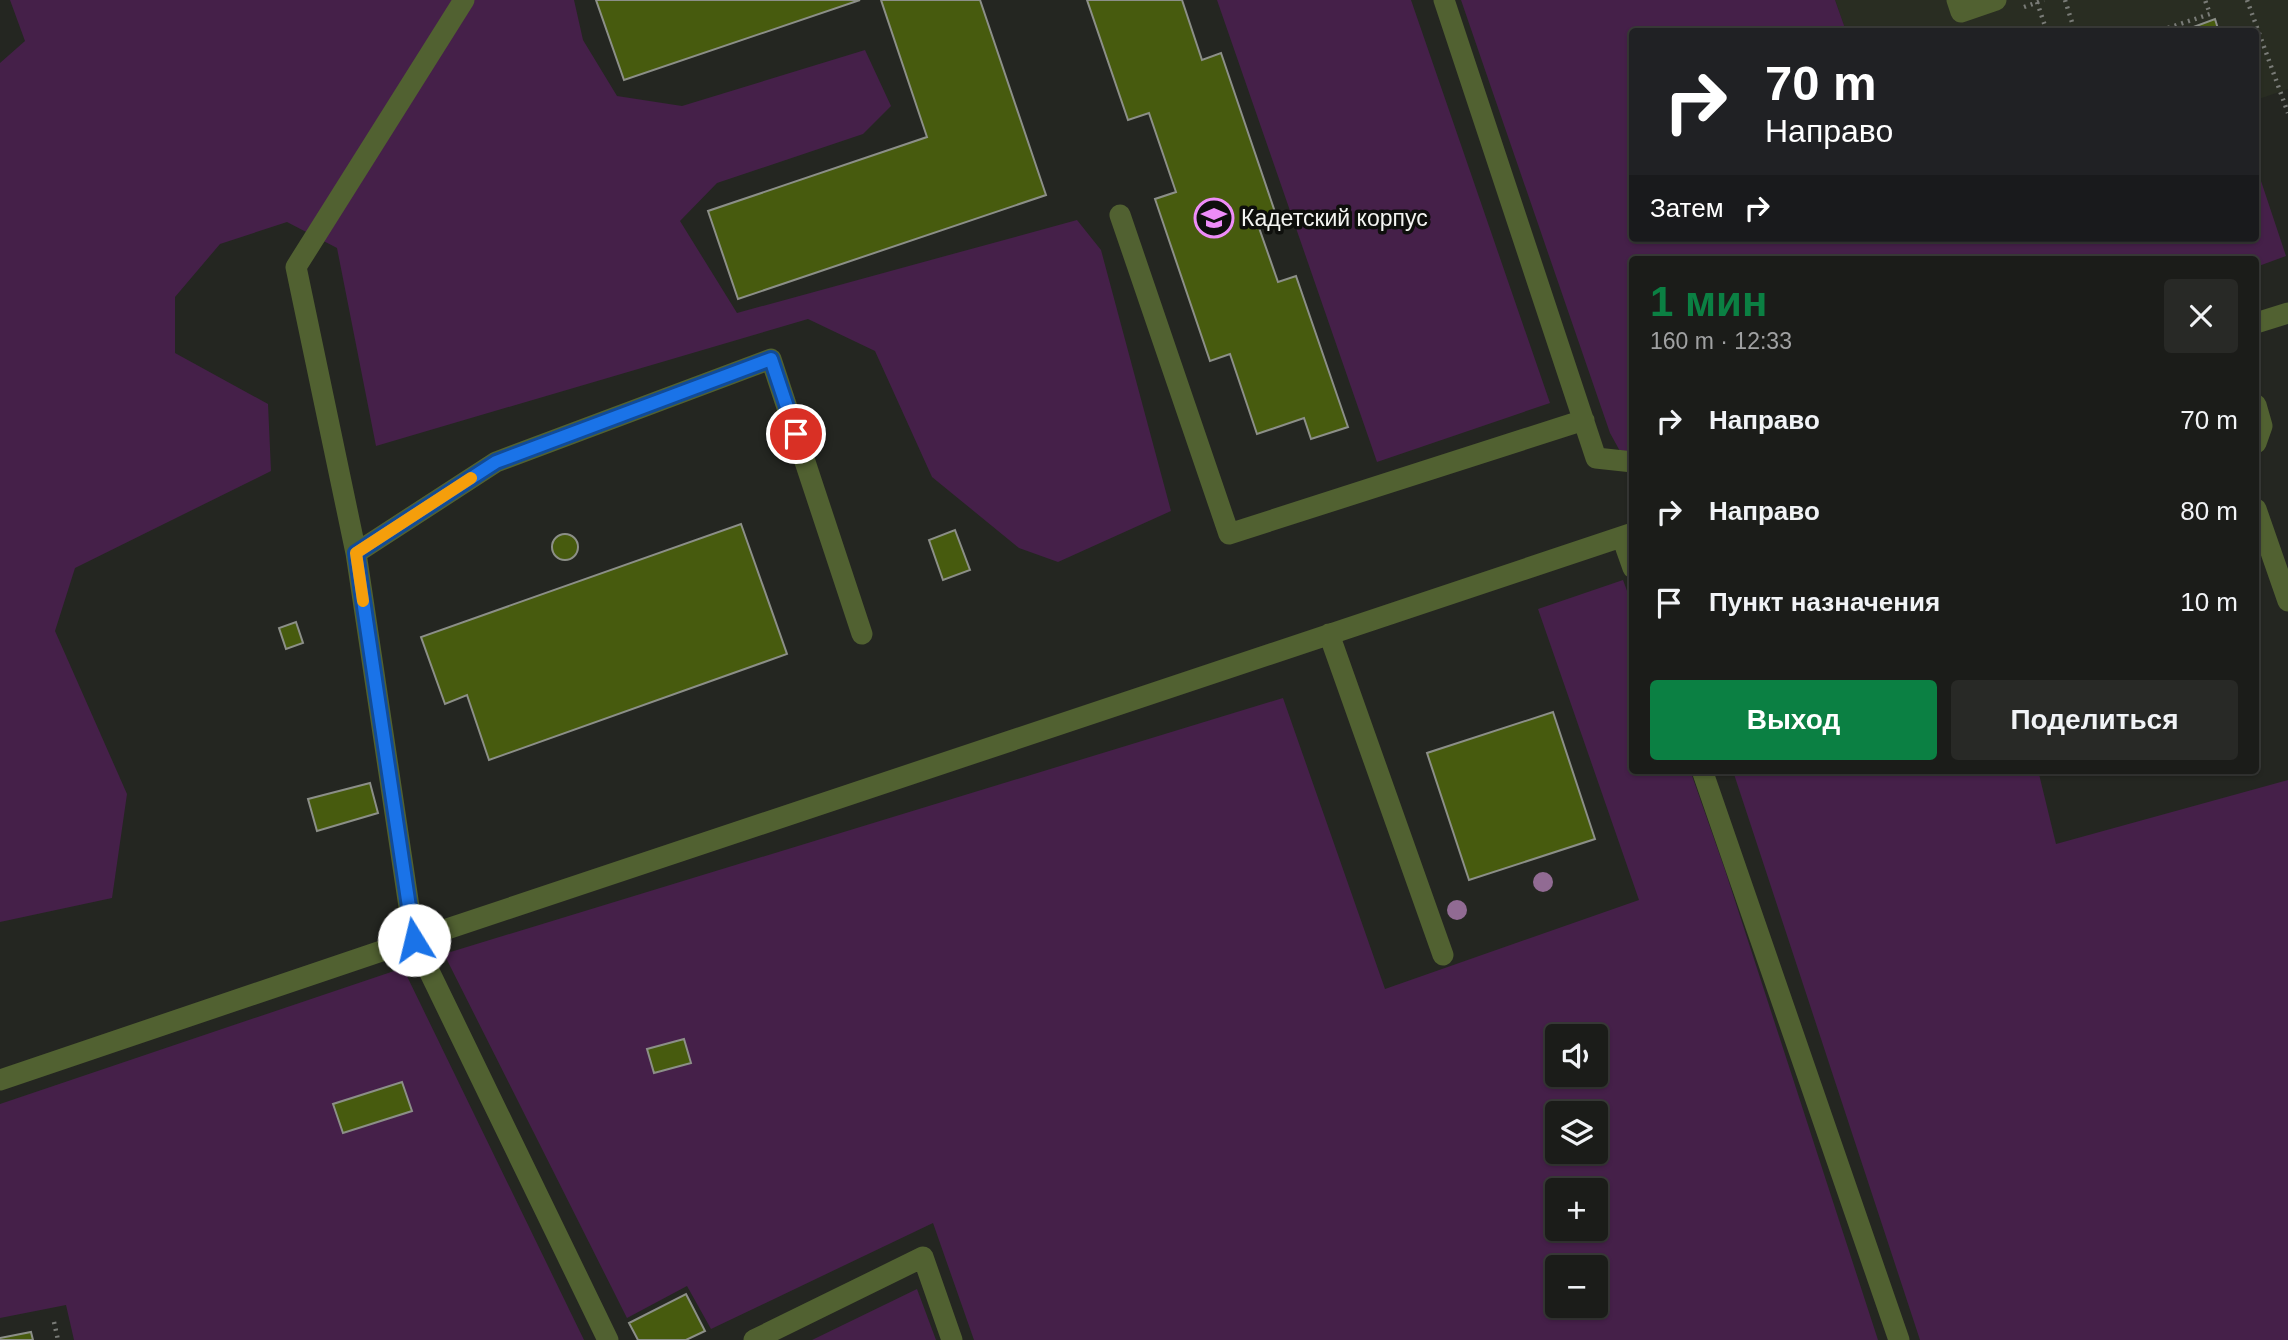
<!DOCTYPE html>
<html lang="ru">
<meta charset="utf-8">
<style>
:root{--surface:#1b1c19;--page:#282926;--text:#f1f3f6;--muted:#a0a1a2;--line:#393a38;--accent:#0b8043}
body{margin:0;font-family:Helvetica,sans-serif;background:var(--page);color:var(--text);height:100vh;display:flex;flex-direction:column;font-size:26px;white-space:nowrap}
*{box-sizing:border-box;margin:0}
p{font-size:23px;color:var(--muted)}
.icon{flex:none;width:38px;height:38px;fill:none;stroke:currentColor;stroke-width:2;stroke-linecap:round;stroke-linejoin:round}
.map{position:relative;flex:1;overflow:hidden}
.details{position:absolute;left:1629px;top:256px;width:630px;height:518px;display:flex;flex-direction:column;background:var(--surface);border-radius:7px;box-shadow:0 2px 5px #0004,0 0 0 2px var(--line)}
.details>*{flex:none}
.guide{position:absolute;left:1629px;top:28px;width:630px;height:214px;border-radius:7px;box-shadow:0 2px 5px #0004,0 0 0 2px var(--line);background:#202124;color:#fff;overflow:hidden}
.controls{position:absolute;left:1545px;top:1024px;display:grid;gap:14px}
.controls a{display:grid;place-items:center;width:63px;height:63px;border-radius:7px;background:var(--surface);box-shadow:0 2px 5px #0004,0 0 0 2px var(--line);font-size:35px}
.pin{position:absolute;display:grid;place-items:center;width:60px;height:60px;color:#fff;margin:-30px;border:4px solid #fff;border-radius:50%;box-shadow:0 2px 7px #0007}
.me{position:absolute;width:77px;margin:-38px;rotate:351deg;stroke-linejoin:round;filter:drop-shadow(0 0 5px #0008)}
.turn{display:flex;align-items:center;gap:24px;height:147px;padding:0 21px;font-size:32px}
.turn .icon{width:91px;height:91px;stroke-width:2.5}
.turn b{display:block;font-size:49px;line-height:60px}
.then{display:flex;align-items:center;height:66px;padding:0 21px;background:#0003;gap:14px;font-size:26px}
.round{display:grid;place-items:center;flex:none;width:74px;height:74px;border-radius:7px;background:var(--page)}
.headline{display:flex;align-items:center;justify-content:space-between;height:119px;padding:0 21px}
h1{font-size:42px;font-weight:800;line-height:52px;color:var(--accent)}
.primary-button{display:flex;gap:14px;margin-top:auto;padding:14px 21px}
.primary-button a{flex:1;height:80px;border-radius:7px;background:var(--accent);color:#fff;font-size:28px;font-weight:800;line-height:80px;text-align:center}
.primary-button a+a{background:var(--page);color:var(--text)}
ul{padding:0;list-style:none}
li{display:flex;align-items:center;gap:21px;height:91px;padding:0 21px}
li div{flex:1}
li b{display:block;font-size:26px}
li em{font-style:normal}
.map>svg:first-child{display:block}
.built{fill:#292d22}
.green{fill:#452049;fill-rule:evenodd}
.building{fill:#475b0e;stroke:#8c8f88;stroke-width:2}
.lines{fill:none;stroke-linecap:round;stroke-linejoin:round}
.path{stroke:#797b77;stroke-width:4.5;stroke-dasharray:2 5;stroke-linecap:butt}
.minor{stroke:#516131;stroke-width:21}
.tree{fill:#916b93}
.route-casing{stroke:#114b97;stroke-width:18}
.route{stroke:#1a73e8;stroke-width:12}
.slow{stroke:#f59e0b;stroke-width:12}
.labels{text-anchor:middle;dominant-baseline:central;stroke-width:7;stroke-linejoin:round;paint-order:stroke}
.poi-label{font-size:23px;fill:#f4f5f2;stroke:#0e0f0c;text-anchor:start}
</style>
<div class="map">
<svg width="2288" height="1340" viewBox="0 0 2288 1340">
<rect width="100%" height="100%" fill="#242621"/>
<path class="built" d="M1835,0H2288V89L2256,100V32L1846,31Z"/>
<path class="green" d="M10,0H574L583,40L617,96L682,106L865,50L891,106L863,134L717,183L680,221L737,313L1077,220L1101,250L1171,511L1058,562L1019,548L932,477L875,351L808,319L376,446L337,248L287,222L220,244L175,297V353L268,404L271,471L75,568L55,631L127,794L112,898L0,922V63L25,41Z
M1217,0H1411L1550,403L1377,462Z
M1461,0H1835L1846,31L1633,32V238H2256V166L2286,256L2256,267V259H1633V453H1621L1610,433Z
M1623,580L1633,607V770H1690L1725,870L1878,1340H974L933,1223L711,1329L687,1286L627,1318L444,954L1283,698L1385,989L1639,900L1538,609ZM1558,1036H1596V1074H1558ZM1558,1113H1596V1152H1558ZM1558,1190H1596V1228H1558ZM1558,1267H1596V1306H1558Z
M1737,770H2038L2056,844L2288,780V1340H1920L1733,771Z
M403,968L584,1340H74L66,1305L0,1318V1104Z
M917,1289L936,1340H812Z"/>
<path class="building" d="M596,0H860L624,80Z
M881,0H980L1046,195L738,299L708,211L927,137Z
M1087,0H1182L1202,60L1221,53L1276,215L1257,222L1278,282L1296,276L1348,427L1311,439L1304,418L1257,434L1230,354L1210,361L1155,199L1176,192L1149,113L1128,120Z
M2215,19L2219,32H2180Z
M741,524L787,654L489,760L467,695L445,704L421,637Z
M955,530L970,570L943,580L929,540Z
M552 547a13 13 0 1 1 26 0a13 13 0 1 1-26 0Z
M296,622L303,643L286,649L279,628Z
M1553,712L1595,839L1469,880L1427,753Z
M370,783L378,813L317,831L308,799Z
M684,1039L691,1063L654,1073L647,1049Z
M402,1082L412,1111L343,1133L333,1104Z
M686,1294L705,1331L686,1340H638L629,1323Z
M31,1332L33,1340H0V1338Z"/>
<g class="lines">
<path class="path" d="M2065,0L2075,32
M2247,0L2288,113
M2037,2L2047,32
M2024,7L2044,0
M2168,28L2210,14L2205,0
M54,1322L58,1340"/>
<path class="minor" d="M1444,0L1596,458L1633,462
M1957,0L1961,12L1996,0
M1120,215L1229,534L1584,420
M2256,323L2288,313
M2256,405L2262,426L2256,443
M2256,509L2288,601
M1622,537L1633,568
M356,553L296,267L464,0
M1329,634L1443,955
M1702,770L1899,1340
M0,1080L414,940L1633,533
M608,1340L414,940L356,553L496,462L771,359L862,634
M754,1340L923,1257L952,1340"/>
</g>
<g class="tree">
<circle cx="1543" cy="882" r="10"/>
<circle cx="1457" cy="910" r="10"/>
</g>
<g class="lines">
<defs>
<path id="route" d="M414,940L356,553L496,462L771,359L796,434"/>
</defs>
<use href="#route" class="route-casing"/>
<use href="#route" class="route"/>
<path class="slow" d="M363,601L356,553L471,478"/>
</g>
<defs>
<symbol id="school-ring" viewBox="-11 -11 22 22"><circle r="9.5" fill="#0e0f0c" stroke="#ee8cf8" stroke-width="1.5"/><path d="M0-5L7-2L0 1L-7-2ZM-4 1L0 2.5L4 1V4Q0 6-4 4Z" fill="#ee8cf8"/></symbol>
</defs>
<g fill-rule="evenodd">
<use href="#school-ring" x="1192" y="196" width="44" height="44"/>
</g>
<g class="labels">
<g class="poi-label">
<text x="1241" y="218">Кадетский корпус</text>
</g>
</g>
</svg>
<div class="controls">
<a><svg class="icon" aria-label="sound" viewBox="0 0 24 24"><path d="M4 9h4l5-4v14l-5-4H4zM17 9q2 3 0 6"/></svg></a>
<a><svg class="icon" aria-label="layers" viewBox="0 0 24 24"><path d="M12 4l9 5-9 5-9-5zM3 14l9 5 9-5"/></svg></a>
<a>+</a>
<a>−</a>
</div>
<div class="pin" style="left:796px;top:434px;background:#d93025"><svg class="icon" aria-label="arrive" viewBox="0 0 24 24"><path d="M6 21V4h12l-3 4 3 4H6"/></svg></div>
<svg class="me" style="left:414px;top:940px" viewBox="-20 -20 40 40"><circle r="19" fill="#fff"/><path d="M0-13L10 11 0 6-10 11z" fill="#1a73e8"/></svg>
<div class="guide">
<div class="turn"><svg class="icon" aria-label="right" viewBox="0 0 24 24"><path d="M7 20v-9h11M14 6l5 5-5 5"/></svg><div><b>70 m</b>Направо</div></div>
<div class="then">Затем<svg class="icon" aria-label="right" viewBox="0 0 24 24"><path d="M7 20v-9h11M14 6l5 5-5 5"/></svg></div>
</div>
<section class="details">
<div class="headline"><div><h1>1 мин</h1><p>160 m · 12:33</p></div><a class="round"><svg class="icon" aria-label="close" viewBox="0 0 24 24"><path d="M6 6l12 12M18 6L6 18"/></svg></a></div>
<ul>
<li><svg class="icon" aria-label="right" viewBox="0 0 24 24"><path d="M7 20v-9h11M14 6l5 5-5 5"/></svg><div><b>Направо</b></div><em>70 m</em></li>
<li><svg class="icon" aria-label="right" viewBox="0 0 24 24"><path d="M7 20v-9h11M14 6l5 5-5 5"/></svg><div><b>Направо</b></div><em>80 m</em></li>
<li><svg class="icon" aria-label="arrive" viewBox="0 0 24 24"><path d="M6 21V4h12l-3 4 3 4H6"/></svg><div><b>Пункт назначения</b></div><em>10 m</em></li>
</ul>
<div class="primary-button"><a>Выход</a><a>Поделиться</a></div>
</section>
</div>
